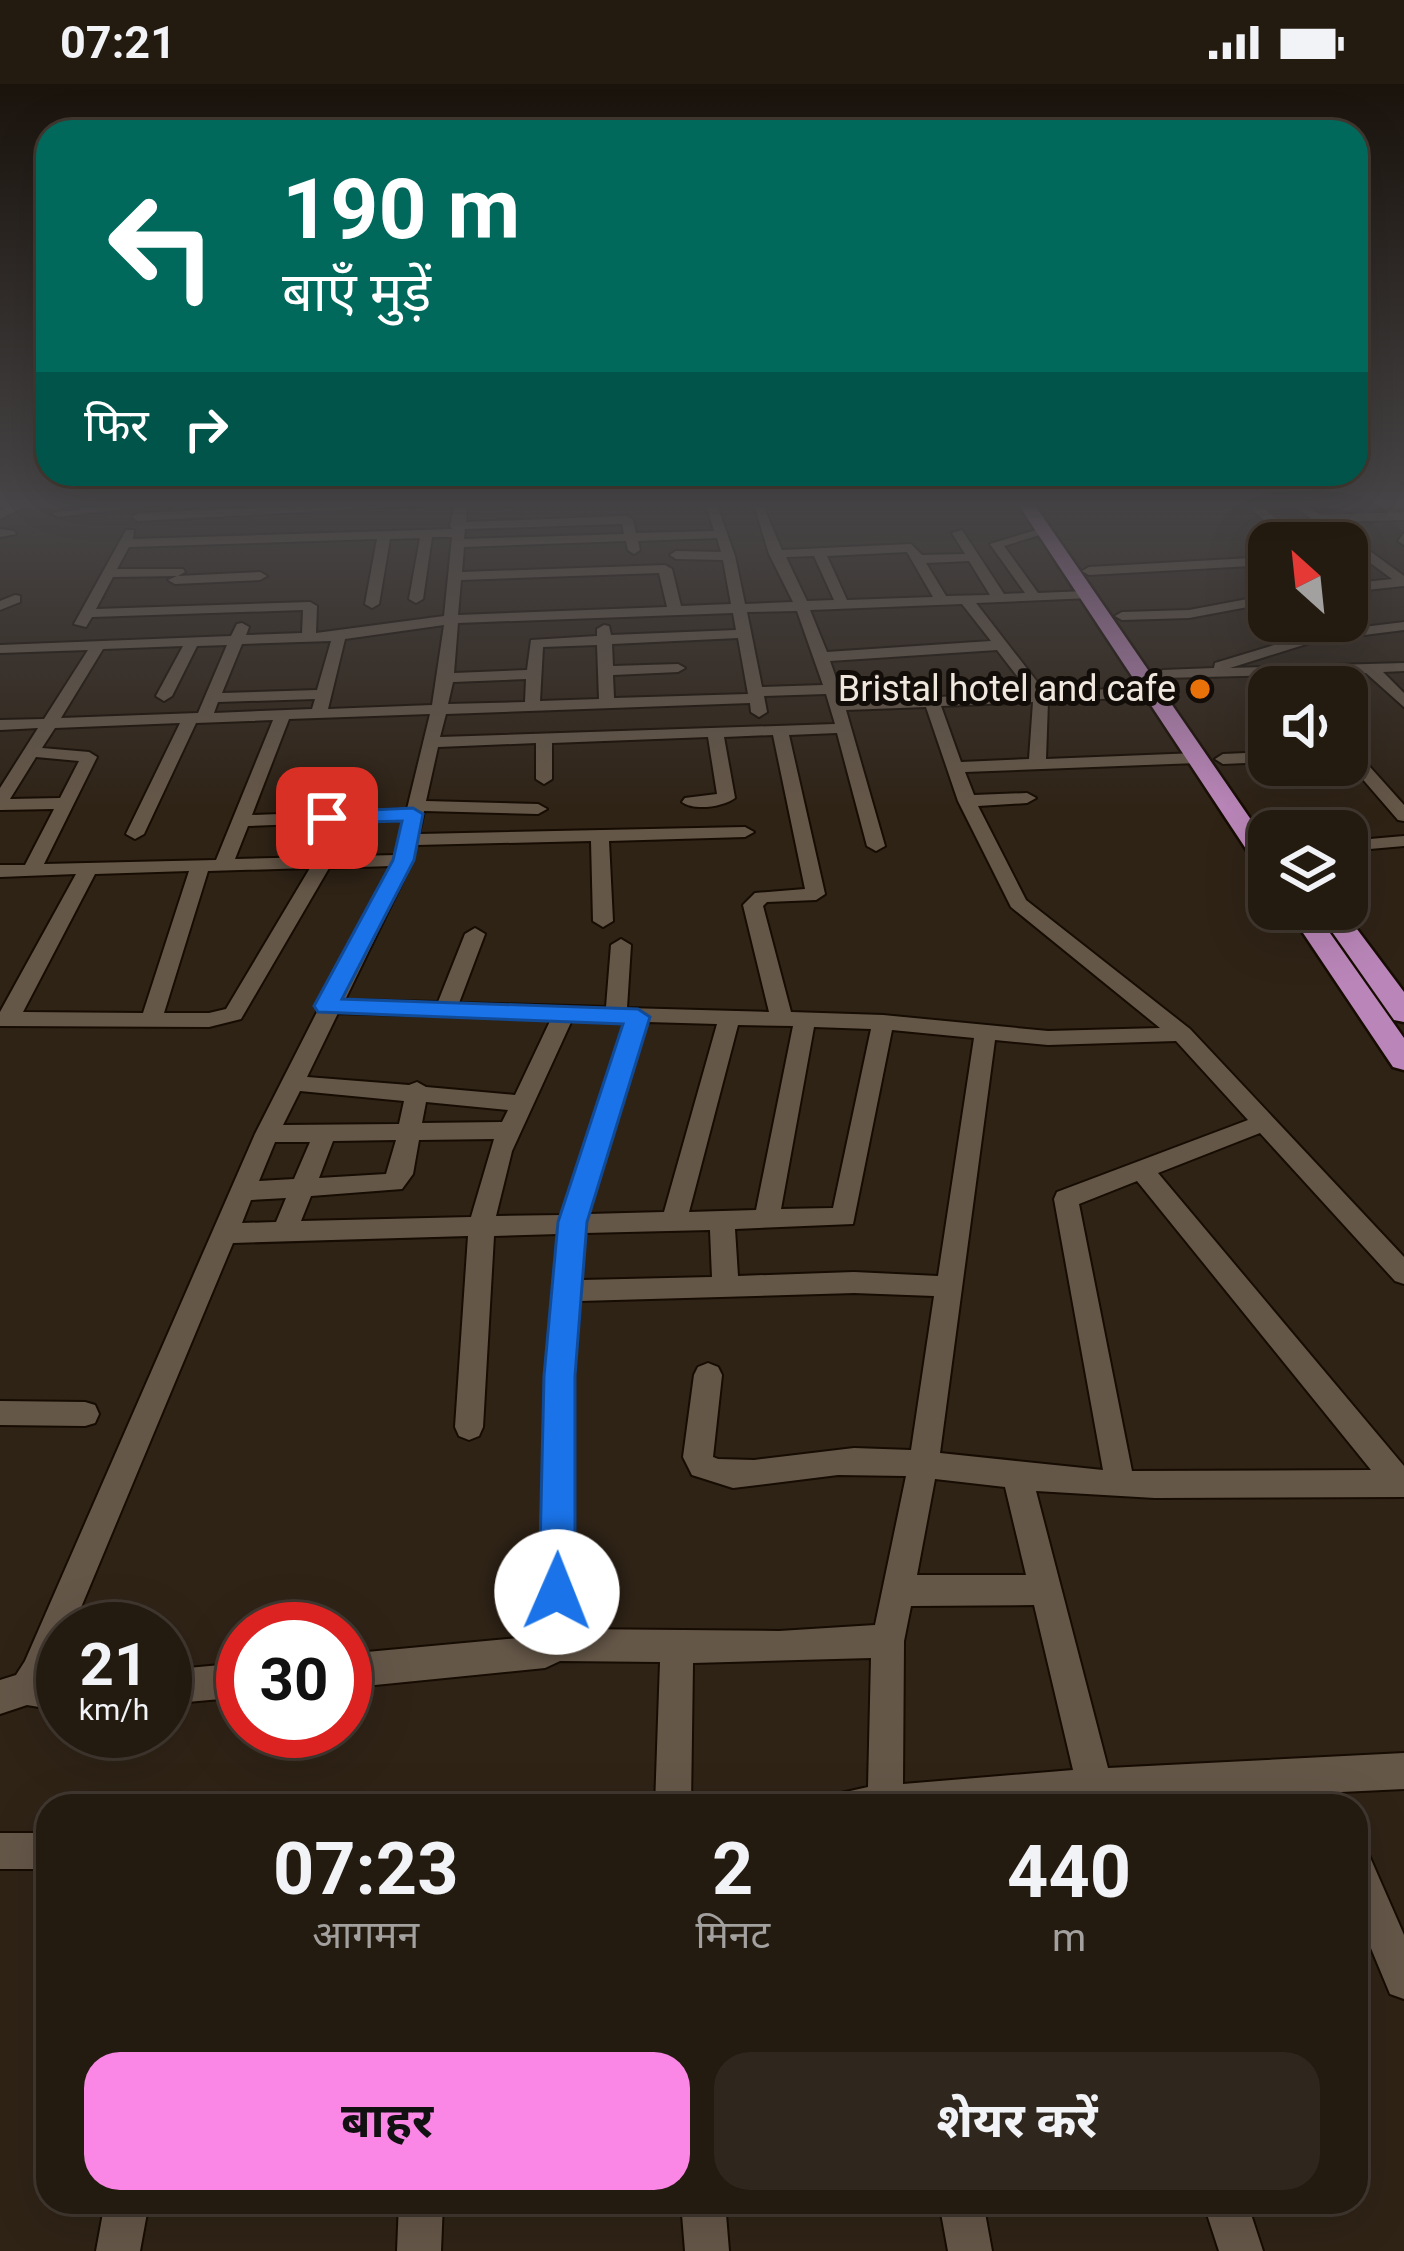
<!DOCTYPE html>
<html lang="hi">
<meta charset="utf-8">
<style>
:root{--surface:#231a10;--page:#2f271e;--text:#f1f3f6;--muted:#a3a19f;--line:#403830;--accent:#fa87e6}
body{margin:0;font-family:Roboto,"Noto Sans Devanagari",sans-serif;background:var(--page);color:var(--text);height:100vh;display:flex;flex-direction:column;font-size:45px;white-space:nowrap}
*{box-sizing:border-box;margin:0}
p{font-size:39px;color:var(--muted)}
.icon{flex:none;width:66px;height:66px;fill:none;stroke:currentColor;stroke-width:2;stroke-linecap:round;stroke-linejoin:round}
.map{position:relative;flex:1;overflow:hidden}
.details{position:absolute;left:36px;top:1710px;width:1332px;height:420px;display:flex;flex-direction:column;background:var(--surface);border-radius:36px;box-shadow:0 12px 48px #0002,0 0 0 3px var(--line)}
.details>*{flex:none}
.banner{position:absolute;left:36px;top:36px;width:1332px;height:366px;border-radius:36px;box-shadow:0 12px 48px #0002,0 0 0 3px var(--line);background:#00695c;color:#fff;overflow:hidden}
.needle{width:78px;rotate:333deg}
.fabs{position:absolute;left:1248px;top:438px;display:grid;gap:24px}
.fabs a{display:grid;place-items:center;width:120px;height:120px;border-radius:24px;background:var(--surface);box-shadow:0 12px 48px #0002,0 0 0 3px var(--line);font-size:60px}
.speed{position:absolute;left:36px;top:1518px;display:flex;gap:24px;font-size:60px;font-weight:700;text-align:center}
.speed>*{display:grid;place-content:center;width:156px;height:156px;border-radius:50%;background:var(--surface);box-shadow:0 12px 48px #0002,0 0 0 3px var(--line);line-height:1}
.speed small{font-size:30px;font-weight:400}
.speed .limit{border:18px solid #d22;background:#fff;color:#111}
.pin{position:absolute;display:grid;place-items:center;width:102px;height:102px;color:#fff;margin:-51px;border-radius:24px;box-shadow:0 6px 18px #0006}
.me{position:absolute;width:132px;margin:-66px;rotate:1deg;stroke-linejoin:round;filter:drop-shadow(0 0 9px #0008)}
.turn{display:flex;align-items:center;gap:42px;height:252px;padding:0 48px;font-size:54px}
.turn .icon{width:156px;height:156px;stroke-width:2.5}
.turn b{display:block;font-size:84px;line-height:102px}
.then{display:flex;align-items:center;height:114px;padding:0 48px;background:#0003;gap:24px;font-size:45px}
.eta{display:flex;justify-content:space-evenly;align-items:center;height:204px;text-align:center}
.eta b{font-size:72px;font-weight:700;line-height:84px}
.primary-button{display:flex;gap:24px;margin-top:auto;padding:24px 48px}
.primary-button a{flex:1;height:138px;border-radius:36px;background:var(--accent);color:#111;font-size:48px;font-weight:700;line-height:138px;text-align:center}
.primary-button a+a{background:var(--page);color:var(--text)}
.status{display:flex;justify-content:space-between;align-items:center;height:84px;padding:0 60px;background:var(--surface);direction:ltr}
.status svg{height:33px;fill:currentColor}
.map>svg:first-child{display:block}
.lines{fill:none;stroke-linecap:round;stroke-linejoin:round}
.minor-casing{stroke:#160c02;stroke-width:4}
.highway-casing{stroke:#160c02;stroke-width:5}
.minor{fill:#655748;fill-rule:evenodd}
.highway{fill:#ba86b9;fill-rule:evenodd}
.route{fill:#1a73e8;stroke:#114b97;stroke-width:3}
.food-dot{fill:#e8710a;stroke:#120d08;stroke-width:4.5}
.labels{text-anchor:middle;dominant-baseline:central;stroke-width:10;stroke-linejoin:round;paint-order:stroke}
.far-poi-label{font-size:36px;fill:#efe7de;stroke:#120d08;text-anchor:end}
</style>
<div class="status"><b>07:21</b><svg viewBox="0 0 49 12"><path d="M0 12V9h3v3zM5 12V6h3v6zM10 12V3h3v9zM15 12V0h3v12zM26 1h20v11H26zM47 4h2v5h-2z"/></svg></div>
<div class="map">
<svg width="1404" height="2167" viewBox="0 0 1404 2167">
<rect width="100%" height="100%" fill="#2f2316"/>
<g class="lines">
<defs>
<path id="minor" d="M13,420H30L0,435V427Z
M120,420L150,422L57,433L51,429Z
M350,420H449L138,437L132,433L138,429Z
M455,420H467L466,438L627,432L633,436L636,449L714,447L707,424L717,421L735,472L745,520L793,518L769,470L754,421L764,424L782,466L911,460L922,471L965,470L952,449L962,446L1004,510L1025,509L990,460L1046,443V449L1004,462L1038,509L1086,507L1093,511L1091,514L976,519L1045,608L1153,603L1161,608L1153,613L1048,617L1046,675L1197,669L1205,674L1197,679L965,688L974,711L1027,709L1036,714L1027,719L978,722L1026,816L1190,945L1404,1173V1200L1395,1197L1260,1049L1158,1089L1404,1382V1413L1155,1414L1036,1407L1108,1684L1404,1669V1705L1341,1708L1347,1722H1311L1306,1709L1117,1719L1118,1722H836L841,1709L868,1703L871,1574L693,1579L691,1722H655L660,1578L560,1577L545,1584L345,1604V1570L539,1552L546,1292L559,1150L494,1152L483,1343L479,1352L469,1356L459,1352L455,1343L468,1152L233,1159L72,1545H63V1567L53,1591L63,1593V1627L27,1621L0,1630V1596L16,1591L25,1577L255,1050L318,926L315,922L324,916L392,782L329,784L241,935L209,943L0,942V928L76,790L0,793V781H25L54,725L0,726V704L38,644L0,646V636L44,635L88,566L0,569V561L231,552L237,540L242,539L249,543L246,551L302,549L303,526L92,533L86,543L74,540L126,446H134L133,455L453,445L450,442ZM622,440L624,450L464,455L465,445ZM432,453H452L444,532L316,549L317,522L310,518L96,525L113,493L177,492L168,496L175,500L260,496L267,492L260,488L178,492L185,488L183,485H117L129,463L377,455L365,520L372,524L379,520L390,455L420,454L409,515L416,519L423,515ZM717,454L721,468L676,467L670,471L676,475L723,476L731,520L681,522L672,485L665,481L462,488L464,463L626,457L628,466L634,470L640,466L638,457ZM907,468L933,513L847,516L827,472ZM814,472L834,516L807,517L786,473ZM969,477L990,511L946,512L926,479ZM659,489L667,523L458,531L461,496ZM962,520L991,557L827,568L810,526ZM797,527L823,601L762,603L747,528ZM733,529L736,546L611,551L609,542L604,541L597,545V552L531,556L527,586L454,589L458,539ZM444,541L432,621L328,625L345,555ZM738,554L748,610L614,614L613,591L678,588L685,584L678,580L613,582L612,560ZM331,557L317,606L222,609L242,560ZM227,561L198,629L61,634L103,565L183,562L156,612L164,617L172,612L197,562ZM597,561L599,615L540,617L543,563ZM997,566L1030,609L844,617L830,577ZM526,595L525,618L448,620L453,598ZM826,610L835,640L440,653L446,630L750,619L751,628L759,633L767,628L764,612ZM315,615L312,625L214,629L218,618ZM1033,618L1029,675L961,678L941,622ZM926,623L958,717L1011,823L1160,944L1048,947L883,931L791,928L763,822L767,818L816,816L825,810L789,651L837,649L867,762L876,767L885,762L846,626ZM430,630L407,725L252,731L289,635ZM273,636L216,776L44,780L97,673L89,668L42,664L55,644L180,639L126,750L135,755L144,750L196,639ZM773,651L805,805L755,809L743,821L769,928L627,924L631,861L621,855L611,861L606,923L459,919L485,850L475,844L465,850L438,918L345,916L413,776L416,761L591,757L593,837L603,843L613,837L609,757L745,753L754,748L745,743L419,750L424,727L538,730L547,725L538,720L426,717L438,663L536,659V695L544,700L552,695V659L708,653L717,710L685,714L682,718C694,727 723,723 735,714L724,653ZM36,673L79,677L60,714L10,715ZM405,736L396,771L235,775L248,742ZM310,784L226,925L209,929H164L208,787ZM189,787L143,929L23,928L95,790ZM338,929L551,935L515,1011L426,1003L417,998L409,1001L307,993ZM572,936L626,937L563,1131L496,1132L512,1067ZM647,938L717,940L664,1128L588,1130ZM738,941L793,942L756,1126L689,1128ZM814,943L871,945L833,1124L781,1125ZM892,946L974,954L938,1192L854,1188L738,1192L735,1145L853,1140ZM995,956L1048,961L1176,957L1248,1036L1057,1108L1054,1115L1103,1386L940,1369ZM300,1007L404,1017L399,1040L283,1041ZM426,1018L508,1026L502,1038L422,1039ZM494,1055L471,1133L301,1137L311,1112L402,1105L413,1090L419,1056ZM396,1056L386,1090L319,1094L333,1057ZM275,1058H310L294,1095L259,1097ZM1137,1097L1371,1386L1132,1387L1079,1120ZM286,1114L276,1138L242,1139L251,1116ZM710,1146L712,1193L581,1196L585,1149ZM854,1209L934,1212L911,1366L854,1364L754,1376L718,1375L713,1373L722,1291L718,1283L708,1279L698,1283L694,1291L683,1373L692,1391L733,1404L838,1391L906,1392L875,1541L779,1547L572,1545L574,1292L580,1217ZM935,1395L1005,1403L1026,1491H917ZM1034,1521L1073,1686L903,1700L904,1557L911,1522Z
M1245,420H1259L1305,459H1291Z
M1291,420H1305L1320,431L1404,428V436L1330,438L1404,492V502L1347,508V500L1392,495Z
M0,445L14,447L16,450L0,453Z
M1404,449V461L1398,457Z
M1269,473V481L1089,491L1082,487L1089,483Z
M15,511L20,512V518L0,526V517Z
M1269,511V519L1189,534L1122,536L1115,532L1122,528L1189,526Z
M1404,538V546L1316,557L1230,584L1404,579V587L1383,588L1404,609V623L1366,589L1163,594L1156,590L1163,586L1214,584L1215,579L1314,549Z
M1347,662L1353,664L1404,721V737L1398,736L1347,677Z
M1269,668V678L1223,680L1215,675L1223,670Z
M1404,752V762L1347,767V757Z
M0,1317L85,1318L95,1321L99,1330L95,1339L85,1342L0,1341Z
M243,1579V1613L165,1620V1586Z
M0,1749H48V1785H0Z
M1356,1766L1369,1771L1404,1851V1915L1390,1910L1356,1828Z
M105,2118H149L140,2167H96Z
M399,2118H443L441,2167H397Z
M681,2118H725L729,2167H685Z
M939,2118H983L992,2167H948Z
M1203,2118H1247L1263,2167H1219Z"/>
<path id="highway" d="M1018,420H1034L1269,762V788L1256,780Z
M1287,825H1313L1404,954V986L1393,983Z
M1316,825H1342L1404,908V938L1394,936Z"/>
</defs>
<use href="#minor" class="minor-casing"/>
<use href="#highway" class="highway-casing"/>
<use href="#minor" class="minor"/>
<use href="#highway" class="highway"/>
</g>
<linearGradient id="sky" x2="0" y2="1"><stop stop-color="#1a130c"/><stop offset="0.58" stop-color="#474547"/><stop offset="1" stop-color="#474547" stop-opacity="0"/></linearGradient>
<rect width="1404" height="724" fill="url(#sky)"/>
<path class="route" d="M413,724L423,730L414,776L342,915L638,925L650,933L587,1138L575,1292V1508L570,1520L557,1526L544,1520L539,1508L544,1292L558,1138L623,940L318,928L314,922L393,776L402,737L327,739L317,734L327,728Z"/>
<circle class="food-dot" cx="1200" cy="605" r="12"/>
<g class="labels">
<g class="far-poi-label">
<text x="1176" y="605">Bristal hotel and cafe</text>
</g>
</g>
</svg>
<div class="fabs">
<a><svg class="needle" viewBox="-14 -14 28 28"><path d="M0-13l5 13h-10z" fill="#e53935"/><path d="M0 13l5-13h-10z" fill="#a3a19f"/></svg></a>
<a><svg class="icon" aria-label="sound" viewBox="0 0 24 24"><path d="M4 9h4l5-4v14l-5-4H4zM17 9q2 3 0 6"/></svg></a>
<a><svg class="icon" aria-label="layers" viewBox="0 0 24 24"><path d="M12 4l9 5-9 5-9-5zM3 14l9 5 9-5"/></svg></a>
</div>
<div class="speed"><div>21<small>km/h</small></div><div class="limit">30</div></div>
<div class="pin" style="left:327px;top:734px;background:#d93025"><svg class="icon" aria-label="arrive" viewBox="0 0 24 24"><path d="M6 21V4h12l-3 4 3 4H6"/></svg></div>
<svg class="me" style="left:557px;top:1508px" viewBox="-20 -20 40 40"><circle r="19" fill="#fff"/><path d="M0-13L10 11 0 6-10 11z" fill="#1a73e8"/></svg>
<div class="banner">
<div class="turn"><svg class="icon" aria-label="left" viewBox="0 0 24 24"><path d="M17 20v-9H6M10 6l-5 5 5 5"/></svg><div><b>190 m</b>बाएँ मुड़ें</div></div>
<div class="then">फिर<svg class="icon" aria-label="right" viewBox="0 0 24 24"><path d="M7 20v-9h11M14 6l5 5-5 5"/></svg></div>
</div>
<section class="details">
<div class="eta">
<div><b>07:23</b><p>आगमन</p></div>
<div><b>2</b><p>मिनट</p></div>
<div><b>440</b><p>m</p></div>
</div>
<div class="primary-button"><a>बाहर</a><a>शेयर करें</a></div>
</section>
</div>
